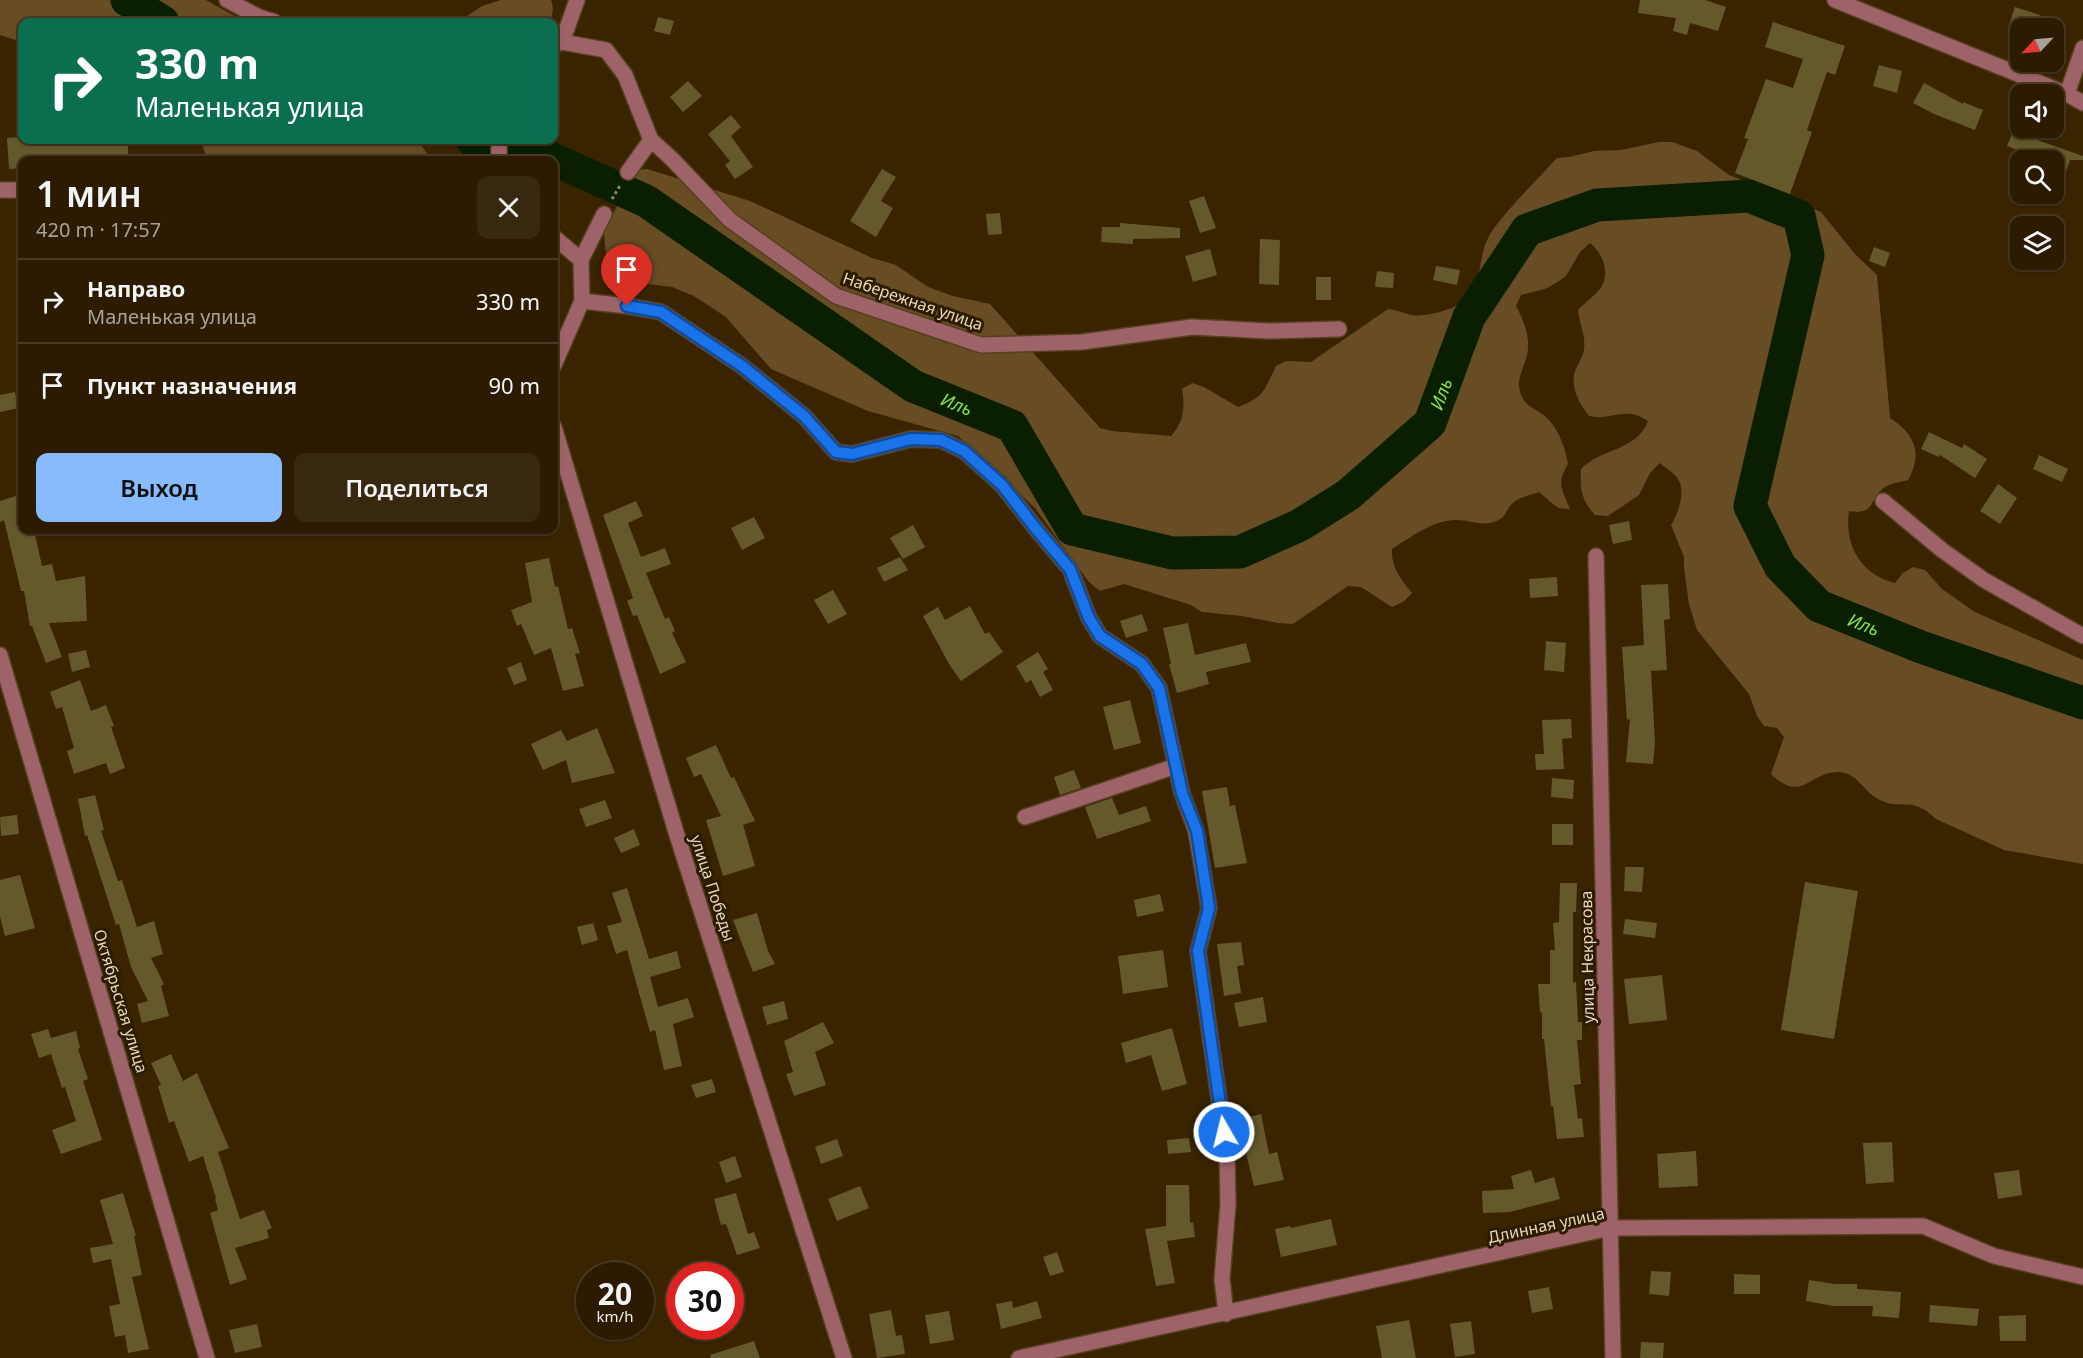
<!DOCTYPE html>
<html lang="ru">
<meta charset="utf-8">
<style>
:root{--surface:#2c1b00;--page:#38280f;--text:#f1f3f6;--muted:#a6a199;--line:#483922;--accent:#87bbfb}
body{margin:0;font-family:"Noto Sans",sans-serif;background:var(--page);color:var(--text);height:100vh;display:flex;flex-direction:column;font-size:22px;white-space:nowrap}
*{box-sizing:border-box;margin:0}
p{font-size:20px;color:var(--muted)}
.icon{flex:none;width:33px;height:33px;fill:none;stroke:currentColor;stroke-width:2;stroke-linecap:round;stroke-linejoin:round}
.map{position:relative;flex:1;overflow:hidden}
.sheet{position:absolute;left:18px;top:156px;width:540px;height:378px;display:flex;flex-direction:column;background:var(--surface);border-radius:12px;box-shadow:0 2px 4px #0004,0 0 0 2px var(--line)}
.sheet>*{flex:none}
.top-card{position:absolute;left:18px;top:18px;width:540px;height:126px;border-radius:12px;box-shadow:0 2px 4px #0004,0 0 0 2px var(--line);background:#0b6e4f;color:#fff;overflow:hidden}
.needle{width:39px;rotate:244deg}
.fabs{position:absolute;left:2010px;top:18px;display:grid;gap:12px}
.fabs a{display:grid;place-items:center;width:54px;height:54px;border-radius:12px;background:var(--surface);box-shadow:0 2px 4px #0004,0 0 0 2px var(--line);font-size:30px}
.speed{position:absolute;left:576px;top:1262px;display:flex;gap:12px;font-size:30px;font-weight:700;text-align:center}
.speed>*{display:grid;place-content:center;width:78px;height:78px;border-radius:50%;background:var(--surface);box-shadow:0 2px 4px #0004,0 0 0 2px var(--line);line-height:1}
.speed small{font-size:15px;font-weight:400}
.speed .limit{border:9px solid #d22;background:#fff;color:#111}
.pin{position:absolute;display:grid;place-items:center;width:51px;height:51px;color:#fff;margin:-62px -26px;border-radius:50% 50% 50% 0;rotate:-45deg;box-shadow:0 0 6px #0007}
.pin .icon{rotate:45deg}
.me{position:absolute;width:66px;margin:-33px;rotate:352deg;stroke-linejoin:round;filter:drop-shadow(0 0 4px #0008)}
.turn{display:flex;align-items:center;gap:21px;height:126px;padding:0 18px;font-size:27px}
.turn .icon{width:78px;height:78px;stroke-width:2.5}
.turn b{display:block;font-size:42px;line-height:51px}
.round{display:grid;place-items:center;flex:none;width:63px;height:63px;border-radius:12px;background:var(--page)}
.head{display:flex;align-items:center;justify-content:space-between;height:102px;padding:0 18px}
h1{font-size:36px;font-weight:600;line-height:45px}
.primary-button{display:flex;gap:12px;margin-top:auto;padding:12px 18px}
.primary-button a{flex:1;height:69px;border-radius:12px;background:var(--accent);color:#111;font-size:24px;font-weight:600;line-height:69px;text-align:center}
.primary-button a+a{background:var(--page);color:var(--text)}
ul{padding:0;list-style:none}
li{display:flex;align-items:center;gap:18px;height:84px;padding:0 18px;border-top:2px solid var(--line)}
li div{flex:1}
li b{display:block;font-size:22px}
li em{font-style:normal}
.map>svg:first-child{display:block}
.forest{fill:#684c24}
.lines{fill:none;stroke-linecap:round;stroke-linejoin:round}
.river{stroke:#091f00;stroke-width:33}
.building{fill:#65582a}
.minor-casing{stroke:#56401e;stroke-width:18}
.path{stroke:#968264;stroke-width:3;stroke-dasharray:3 3;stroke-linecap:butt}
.minor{stroke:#9e6368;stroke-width:15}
.route-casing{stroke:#114b97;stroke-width:15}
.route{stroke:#1a73e8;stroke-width:10}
.labels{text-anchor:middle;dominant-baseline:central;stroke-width:6;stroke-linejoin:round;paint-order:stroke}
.street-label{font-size:16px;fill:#e8d6be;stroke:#2c1c04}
.water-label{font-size:18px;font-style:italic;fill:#89de4a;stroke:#2c1c04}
</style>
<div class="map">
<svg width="2083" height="1358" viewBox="0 0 2083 1358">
<rect width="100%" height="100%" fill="#3a2400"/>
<path class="forest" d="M0,0H206L245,22H22V42L0,35Z
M501,0H551C554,7 553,15 549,22H458L482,6Z
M201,140H418L429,157L439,160H204L206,157Z
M1659,142H1672L1697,151L1729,175L1821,212L1855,254L1877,275L1890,418C1915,434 1923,453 1908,480C1901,482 1891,483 1885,487C1868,499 1876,516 1849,511C1844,545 1861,575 1895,583L1903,573L1913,567L1925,570L1942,589L1975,612L2083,660V864L2004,850L1936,819C1912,795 1902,811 1880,800C1864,793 1858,772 1838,772C1809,772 1802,804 1771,774L1784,737L1777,728L1764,726L1757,716L1749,694L1697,630L1689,604L1684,568V557L1671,525C1678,514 1686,492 1678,479C1675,473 1665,468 1660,463L1650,473L1639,495L1608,516L1595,515C1581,499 1580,490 1581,469C1601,448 1637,451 1648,421C1625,405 1612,421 1589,416C1579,403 1570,387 1575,371C1578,363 1583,358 1584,349C1586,336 1579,323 1578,310C1585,302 1596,295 1602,286C1610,271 1602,252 1590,243L1580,252L1566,276L1556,283L1545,289L1521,295L1516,306C1524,321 1531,338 1527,355C1524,369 1515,379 1521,395C1526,408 1539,409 1548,419C1559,430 1566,450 1568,464C1556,484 1562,489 1570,509L1558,508L1539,492C1532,495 1518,497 1513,503C1505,510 1507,518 1494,522C1480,526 1470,520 1456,520C1433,520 1411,537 1392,549C1391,568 1400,578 1412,593L1403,602L1392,607L1361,587L1348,586L1293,624L1278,623L1242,616L1202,612L1191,605L1124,584L1100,591L1089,582L1035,508L958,436L868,411L771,369L726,317L694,296L672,287L648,284L614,277C606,263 605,248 604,232L635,170L647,169L750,201L872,258L896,265L928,287L953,296L990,304L1100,428L1112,431L1171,436C1184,422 1185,407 1182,389L1192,383L1204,387L1238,407C1264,398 1265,389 1276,366L1286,361L1311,362L1388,309C1397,310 1403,313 1411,315C1427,318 1471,306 1476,289C1481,269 1480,249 1492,231C1509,207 1537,180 1557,158L1569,157L1594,151L1621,150Z"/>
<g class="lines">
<g class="river">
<path d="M127,0L163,22"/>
<path id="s1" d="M472,140L498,149L544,155L646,201L913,386L1012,426L1072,529L1172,553L1240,552L1300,525L1348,495L1430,423L1469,317L1527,230L1597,205L1749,196L1799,216L1808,255L1750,506L1780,566L1819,606L1921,647L2083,703"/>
</g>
</g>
<path class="building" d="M1640,0H1705L1726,7L1718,31L1690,23L1687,35L1673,31L1676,18L1638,13Z
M2015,7L2040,15L2035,28H2008Z
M658,17L674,21L670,35L654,31Z
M1773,22L1845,46L1835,75L1827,72L1807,130L1812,132L1790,194L1735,173L1748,139L1744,138L1766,79L1793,88L1803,59L1765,47Z
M1879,65L1902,71L1897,93L1873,86Z
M688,81L702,96L683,112L670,97Z
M1924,83L1963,104V102L1983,110L1975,130L1934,114L1913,103Z
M731,115L741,127L731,136L753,167L735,179L725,165L730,161L708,134Z
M2015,126L2033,133L2031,138L2083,156V160H2070L2056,201L2054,200V160H2043L2007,146Z
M22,137L25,141L128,142V160H22V168L9,169L7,138Z
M882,169L896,177L881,201L893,208L876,237L850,221Z
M1204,196L1216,228L1200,233L1189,201Z
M1000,213L1002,234L988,235L986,214Z
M1120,223L1180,228V238L1133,239V244L1101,242L1102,227H1120Z
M1260,239L1280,240L1279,285L1259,284Z
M1874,247L1890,253L1885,267L1869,261Z
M1210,249L1217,275L1193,282L1185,256Z
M1436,266L1460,270L1457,285L1433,280Z
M1377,271L1394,273L1393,288L1375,287Z
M1316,277H1331V300H1316Z
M15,392L18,408L0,412V395Z
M1929,432L1962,448L1964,444L1987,459L1975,478L1940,455L1939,457L1921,449Z
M2039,455L2068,469L2062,482L2033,469Z
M1998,484L2017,498L2000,524L1980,511Z
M22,494V533L34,530L42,566L52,564L56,581L85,576L87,621L49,623L62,657L46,663L32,626H30L24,591H21L4,520L0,522V501Z
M636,501L643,516L628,523L641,557L665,548L671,564L646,573L665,619L669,617L675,631L672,633L686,662L660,674L637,615L633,616L627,601L633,598L603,515Z
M754,517L765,538L742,550L731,528Z
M1629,521L1632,540L1613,544L1609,525Z
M913,525L925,547L903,559L890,538Z
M900,557L908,570L884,582L877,568Z
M549,558L555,587L558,586L568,629L572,628L580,653L575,654L584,686L563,691L551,648L534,655L521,624L517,626L511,610L532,602L525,563Z
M1557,577L1558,596L1530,598L1529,579Z
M1668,584L1670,619L1664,620L1667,670L1651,671L1655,743L1653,764L1626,762L1630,719L1627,720L1622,647L1644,645L1641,585Z
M833,590L847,614L828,624L814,600Z
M970,606L985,634L989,632L1003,652L961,681L949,664L923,616L938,607L945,620Z
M1142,614L1148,631L1126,638L1120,621Z
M1188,623L1195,655L1246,643L1251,662L1206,672L1209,684L1177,693L1169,664H1171L1163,628Z
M1546,641L1566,643L1564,672L1544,670Z
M86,650L90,667L72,672L68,654Z
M1038,652L1048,669L1043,672L1053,690L1040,697L1031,680L1026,683L1016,666Z
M521,662L527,680L514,685L507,668Z
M80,680L91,711L106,705L114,726L111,727L125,768L110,774L106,763L74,774L67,751L74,748L62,707L56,709L50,692Z
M1130,700L1141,743L1114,750L1103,707Z
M1571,719L1572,738L1562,739L1564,769L1536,770L1535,754H1544L1542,720Z
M597,728L615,773L572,783L566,760L543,770L531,744L561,730L567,741Z
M716,745L731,778L734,777L755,821L743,825L755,866L723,876L706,820L721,816L701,774L694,777L686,758Z
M1074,770L1081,788L1060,795L1054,777Z
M1552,778L1574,780L1573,799L1551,797Z
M1227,787L1230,806L1235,805L1247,863L1215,868L1202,791Z
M95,795L104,830L101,831L118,881L122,880L137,927L154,921L163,954L151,958L164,984L161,986L169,1016L142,1023L137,1004L148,1001L131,967L119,924L116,925L87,835L85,836L78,799Z
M1112,798L1119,815L1146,806L1151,821L1097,839L1085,807Z
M605,800L612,818L586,827L579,809Z
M17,815L19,834L1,836L0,817Z
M1552,824H1573V845H1552Z
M634,829L640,845L621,853L614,838Z
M1625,867H1644L1642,892L1624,891Z
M20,875L35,928L5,936L0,917V880Z
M1805,882L1858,891L1834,1039L1781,1030Z
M1560,883H1577L1576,912H1573V983L1576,982L1578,1022H1582V1040H1577L1581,1084L1574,1085L1578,1119L1582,1118L1584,1137L1557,1139L1553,1106H1551L1544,1039H1542V1012L1540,1013L1538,984H1550V950H1555L1553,923L1559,922Z
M627,888L649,959L677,951L681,968L650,977L658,1007L688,998L694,1017L673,1024L682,1066L664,1070L655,1030L650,1032L627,950L616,954L607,926L622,922L612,893Z
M1160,894L1164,911L1137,917L1134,900Z
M757,913L768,951L775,964L753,972L733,920Z
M1625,919L1657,923L1655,938L1623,934Z
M593,923L598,940L582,945L577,927Z
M1241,942L1244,965L1237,966L1241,993L1224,996L1217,944Z
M1163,950L1168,987L1123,994L1118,956Z
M1662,975L1667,1020L1629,1024L1624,979Z
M1263,997L1267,1022L1239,1027L1234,1003Z
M784,1001L788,1019L767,1025L762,1007Z
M823,1022L834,1043L815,1052L826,1085L794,1096L786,1074L793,1072L784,1041Z
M1172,1028L1187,1084L1162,1091L1151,1055L1126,1063L1121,1043Z
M48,1029L51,1038L76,1031L80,1048L78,1049L88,1079L83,1081L102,1140L61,1154L52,1130L76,1121L65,1087L62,1088L51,1054L39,1058L31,1034Z
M171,1054L183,1081L197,1073L212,1108L229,1148L218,1152L240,1219L264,1210L272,1228L267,1230L269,1238L235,1248L247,1279L230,1285L210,1213L218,1210L215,1199L216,1198L203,1156L189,1162L174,1121L169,1123L158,1086L161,1085L151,1063Z
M712,1079L716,1092L696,1098L691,1085Z
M1261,1114L1269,1154L1277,1152L1284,1180L1254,1186L1238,1120Z
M1189,1138L1191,1152L1168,1154L1167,1140Z
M837,1139L843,1156L821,1164L815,1147Z
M1892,1142L1894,1182L1866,1184L1863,1143Z
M1696,1151L1698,1186L1659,1188L1657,1154Z
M735,1156L742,1177L726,1183L719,1162Z
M1531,1170L1535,1183L1554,1177L1560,1199L1510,1212L1483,1213L1482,1191L1514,1189L1511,1176Z
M2019,1170L2022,1195L1998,1199L1994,1173Z
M1166,1185H1189L1190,1223L1193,1222L1195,1237L1167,1241L1175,1283L1156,1286L1145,1229L1166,1226Z
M860,1186L869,1208L837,1221L828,1199Z
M123,1193L136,1236H134L142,1275L132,1277L149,1349L128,1353L125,1335L115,1337L109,1306L120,1304L111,1259L93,1263L90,1248L113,1244L100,1200Z
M736,1193L748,1234L754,1232L760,1248L737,1255L726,1224L721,1225L714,1199Z
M1331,1219L1337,1245L1281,1257L1275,1229L1290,1226L1291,1228Z
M1057,1252L1064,1272L1050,1276L1043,1257Z
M1651,1271L1671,1272L1669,1296L1649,1294Z
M1734,1274L1760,1275V1294H1734Z
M1809,1280L1835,1284H1857V1289L1901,1292L1899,1318L1872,1316L1873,1306H1833L1806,1301Z
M1549,1287L1553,1309L1532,1313L1528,1291Z
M1012,1301L1013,1308L1037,1301L1042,1318L1001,1329L996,1304Z
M1930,1305L1979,1309L1977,1326L1929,1322Z
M891,1310L896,1336L902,1335L905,1354L877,1358L869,1314Z
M949,1311L954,1340L930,1344L925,1315Z
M2026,1315V1341H2000L1999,1316Z
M1409,1320L1416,1358H1382L1376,1326Z
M1471,1321L1475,1354L1455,1357L1450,1324Z
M257,1324L262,1347L235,1353L229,1330Z
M754,1341L760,1358H711L710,1355Z
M1641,1342L1664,1343L1663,1358H1640Z"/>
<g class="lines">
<defs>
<path id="minor" d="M227,0L259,17L275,22
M1835,0L2067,94L2083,103
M562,42L577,0
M554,45L562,42L606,50L625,75L651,140L672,159L730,220L836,296L981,345L1082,342L1192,327L1269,331L1339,329
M2067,94L2083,48
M499,140V160
M628,172L651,140
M0,190H22
M554,237L581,260
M582,301L627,306L661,312L742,366L804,416L836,452L852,454L911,439L941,440L964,451L1002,485L1037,530L1070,569L1089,618L1100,636L1142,664L1159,688L1182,793L1196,831L1209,908L1198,951L1227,1155L1228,1204L1222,1279L1226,1314
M554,365L582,301L581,260L604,214
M554,427L676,832L844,1358
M1883,501L1942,550L1984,580L2083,636
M1596,556L1613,1358
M0,655L207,1358
M1025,817L1176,766
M1019,1358L1610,1228L1923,1226L1994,1256L2083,1277"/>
</defs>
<use href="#minor" class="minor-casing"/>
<path class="path" d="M612,199L621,184"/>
<use href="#minor" class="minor"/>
</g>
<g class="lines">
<defs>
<path id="route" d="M627,306L661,312L742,366L804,416L836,452L852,454L911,439L941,440L964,451L1002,485L1037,530L1070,569L1089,618L1100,636L1142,664L1159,688L1182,793L1197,831L1209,908L1198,951L1224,1132"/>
</defs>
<use href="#route" class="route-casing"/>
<use href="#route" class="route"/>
</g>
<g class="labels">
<g class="street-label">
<text transform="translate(913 301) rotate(19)">Набережная улица</text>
<text transform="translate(713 888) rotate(72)">улица Победы</text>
<text transform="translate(1587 957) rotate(-91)">улица Некрасова</text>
<text transform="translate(121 1001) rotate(73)">Октябрьская улица</text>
<text transform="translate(1546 1225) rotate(-12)">Длинная улица</text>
</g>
<g class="water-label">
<text stroke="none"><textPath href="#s1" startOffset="1170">Иль</textPath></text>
<text stroke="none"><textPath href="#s1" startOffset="558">Иль</textPath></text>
<text stroke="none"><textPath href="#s1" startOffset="2106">Иль</textPath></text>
</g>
</g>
</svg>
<div class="fabs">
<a><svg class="needle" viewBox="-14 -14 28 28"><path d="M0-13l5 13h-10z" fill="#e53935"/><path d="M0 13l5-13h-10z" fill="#a6a199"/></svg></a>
<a><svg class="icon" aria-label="sound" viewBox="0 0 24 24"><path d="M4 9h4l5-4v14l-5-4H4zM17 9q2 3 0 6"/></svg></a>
<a><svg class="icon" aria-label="search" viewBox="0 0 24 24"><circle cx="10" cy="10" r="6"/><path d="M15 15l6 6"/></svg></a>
<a><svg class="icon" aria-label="layers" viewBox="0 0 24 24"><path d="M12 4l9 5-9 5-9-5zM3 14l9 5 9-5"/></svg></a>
</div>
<div class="speed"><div>20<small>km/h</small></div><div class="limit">30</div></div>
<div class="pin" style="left:627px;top:306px;background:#d93025"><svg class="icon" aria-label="arrive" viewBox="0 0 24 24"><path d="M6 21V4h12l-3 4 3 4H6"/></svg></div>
<svg class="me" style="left:1224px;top:1132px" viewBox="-20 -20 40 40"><circle r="17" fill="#1a73e8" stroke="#fff" stroke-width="3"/><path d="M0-11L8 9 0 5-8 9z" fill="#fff"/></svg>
<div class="top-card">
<div class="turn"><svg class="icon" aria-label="right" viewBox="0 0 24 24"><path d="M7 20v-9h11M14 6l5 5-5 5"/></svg><div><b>330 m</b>Маленькая улица</div></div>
</div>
<section class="sheet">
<div class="head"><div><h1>1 мин</h1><p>420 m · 17:57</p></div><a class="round"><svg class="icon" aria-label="close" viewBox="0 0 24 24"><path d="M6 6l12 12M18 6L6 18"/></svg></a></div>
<ul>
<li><svg class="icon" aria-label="right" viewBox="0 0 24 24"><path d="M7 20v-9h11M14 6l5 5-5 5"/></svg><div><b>Направо</b><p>Маленькая улица</p></div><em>330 m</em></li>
<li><svg class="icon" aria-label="arrive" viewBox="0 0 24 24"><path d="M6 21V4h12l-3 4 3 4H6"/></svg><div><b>Пункт назначения</b></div><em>90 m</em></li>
</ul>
<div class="primary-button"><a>Выход</a><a>Поделиться</a></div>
</section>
</div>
